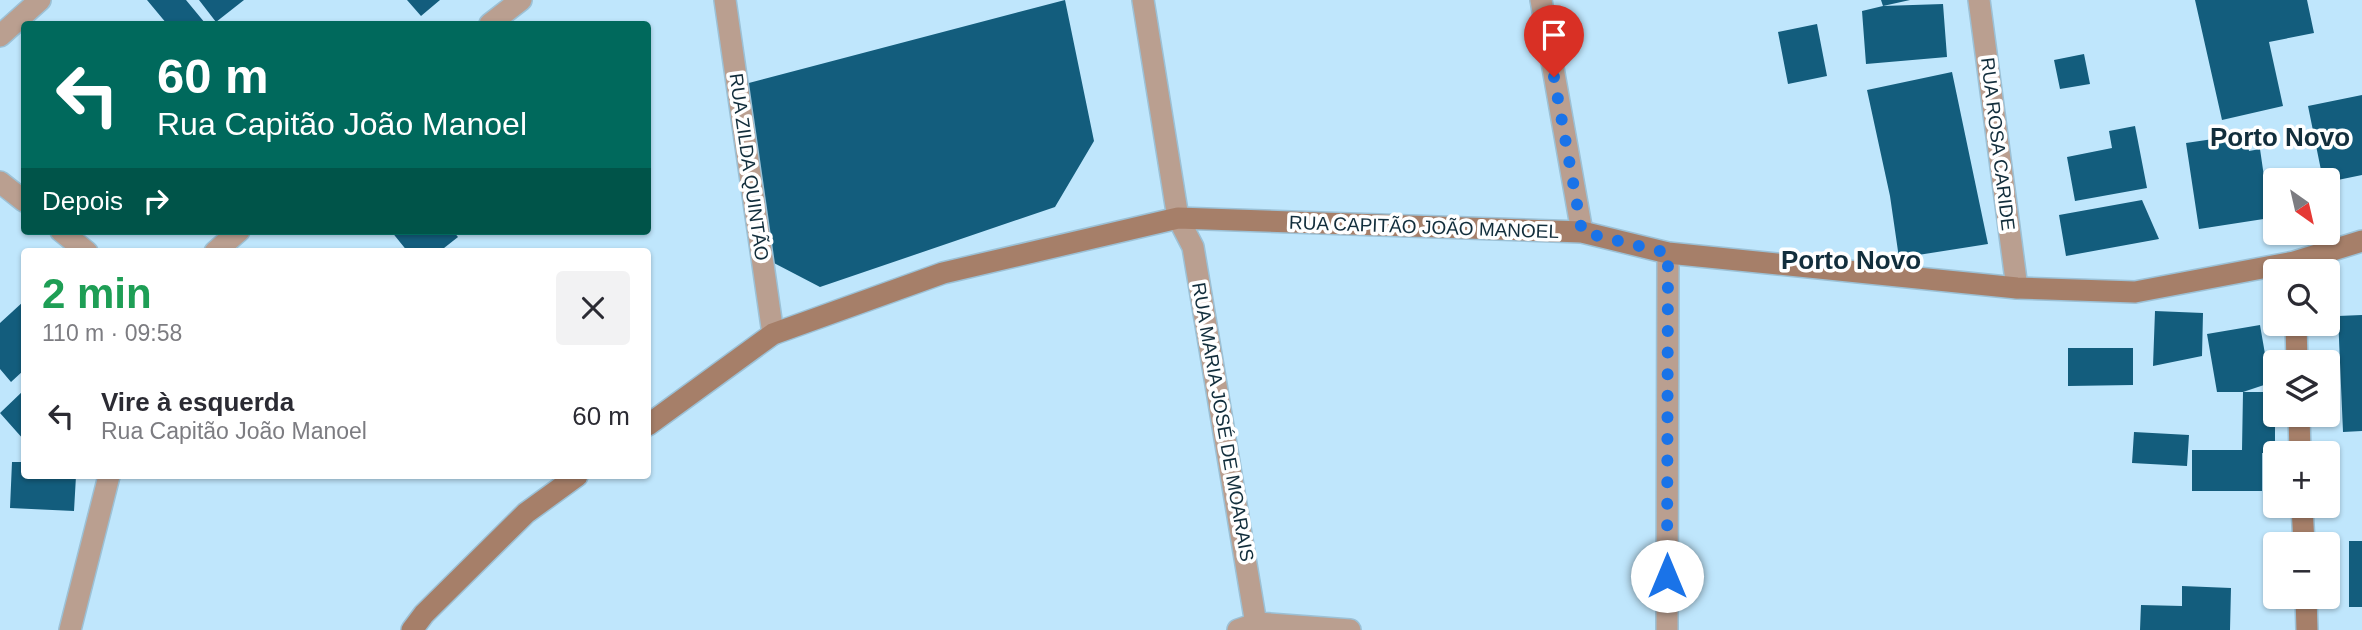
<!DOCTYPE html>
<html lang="pt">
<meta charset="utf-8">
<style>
:root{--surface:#fff;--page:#f2f2f3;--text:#2b2b33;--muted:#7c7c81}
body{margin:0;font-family:Helvetica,sans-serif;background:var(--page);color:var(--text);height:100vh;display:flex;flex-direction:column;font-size:26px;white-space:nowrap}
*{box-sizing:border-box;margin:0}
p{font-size:23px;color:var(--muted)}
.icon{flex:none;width:38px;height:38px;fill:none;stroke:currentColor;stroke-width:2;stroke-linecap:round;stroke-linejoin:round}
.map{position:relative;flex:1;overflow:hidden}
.drawer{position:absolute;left:21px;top:248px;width:630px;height:231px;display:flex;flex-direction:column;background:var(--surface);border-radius:7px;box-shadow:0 2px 5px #0004}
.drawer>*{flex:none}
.hud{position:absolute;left:21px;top:21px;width:630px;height:214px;border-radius:7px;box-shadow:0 2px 5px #0004;background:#00695c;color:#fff;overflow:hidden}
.needle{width:46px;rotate:146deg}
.tools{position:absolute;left:2263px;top:168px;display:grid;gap:14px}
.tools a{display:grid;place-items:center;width:77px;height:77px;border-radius:7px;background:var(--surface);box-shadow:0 2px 5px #0004;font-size:35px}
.pin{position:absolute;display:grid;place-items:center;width:60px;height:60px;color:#fff;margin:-72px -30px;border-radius:50% 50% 50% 0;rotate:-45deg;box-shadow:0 0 7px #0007}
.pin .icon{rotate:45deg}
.me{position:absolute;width:77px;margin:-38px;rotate:0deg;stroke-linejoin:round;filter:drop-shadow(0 0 5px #0008)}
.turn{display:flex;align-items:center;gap:24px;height:147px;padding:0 21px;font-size:32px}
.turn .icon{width:91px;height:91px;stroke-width:2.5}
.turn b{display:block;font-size:49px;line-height:60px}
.then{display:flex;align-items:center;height:66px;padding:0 21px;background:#0003;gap:14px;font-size:26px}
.round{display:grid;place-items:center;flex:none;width:74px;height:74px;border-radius:7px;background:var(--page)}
.head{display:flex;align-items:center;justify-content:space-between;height:119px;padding:0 21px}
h1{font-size:42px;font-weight:600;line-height:52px;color:#1e9e55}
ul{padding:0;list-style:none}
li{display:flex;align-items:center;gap:21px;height:98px;padding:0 21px}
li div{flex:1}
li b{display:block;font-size:26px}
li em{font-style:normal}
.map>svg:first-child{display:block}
.building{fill:#135d7d}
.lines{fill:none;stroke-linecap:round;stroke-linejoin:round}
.minor-casing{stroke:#9cc1d6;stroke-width:24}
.tertiary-casing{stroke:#9cc1d6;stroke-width:24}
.secondary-casing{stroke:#9cc1d6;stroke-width:24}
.minor{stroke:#ba9f90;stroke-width:21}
.tertiary{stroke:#ba9f90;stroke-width:21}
.secondary{stroke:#a67f69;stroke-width:21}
.route{stroke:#1a73e8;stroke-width:12;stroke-dasharray:0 21.6}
.labels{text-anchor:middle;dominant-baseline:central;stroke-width:7;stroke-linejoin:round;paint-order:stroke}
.street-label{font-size:19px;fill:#122e3c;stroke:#fff}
.district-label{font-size:26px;font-weight:bold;fill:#122e3c;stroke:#fff}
</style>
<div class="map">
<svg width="2362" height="630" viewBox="0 0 2362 630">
<rect width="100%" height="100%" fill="#bfe6fc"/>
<path class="building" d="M147,0H186L205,23L167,24Z
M199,0H244L216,22Z
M407,0H440L421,16Z
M1065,0L1094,141L1055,207L820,287L772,262L745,84Z
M1881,0H1910L1883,6L1943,4L1947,57L1866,64L1862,11L1883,6Z
M2195,0H2307L2314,33L2269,42L2283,106L2222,120Z
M1817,24L1827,76L1788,84L1778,32Z
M2084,54L2090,84L2060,89L2054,60Z
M1952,72L1988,244L1899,258L1890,196L1867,90Z
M2362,95V175L2328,182L2323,180L2308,106Z
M2135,126L2147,188L2075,201L2067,157L2112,148L2109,131Z
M2247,134L2249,151L2260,149L2270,218L2199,229L2186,143Z
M2142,200L2159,239L2066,256L2059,215Z
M391,231H453L458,237L439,252H408Z
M24,301V370L11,382L0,369V323Z
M2155,311L2203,313L2202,356L2153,366Z
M2362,315V431L2343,432L2338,316Z
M2260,325L2270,383L2243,392H2217L2207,334Z
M2068,348H2133V385L2068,386Z
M24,390V440L0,413Z
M2243,392H2275V453H2262V491H2192V450H2242Z
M2134,432L2189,435L2187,466L2132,463Z
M12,462H24V476H76L74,511L10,508Z
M2349,541H2362V607H2349Z
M2182,586L2231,588L2230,630H2140L2141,605L2182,606Z"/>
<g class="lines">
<defs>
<path id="minor" d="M725,0L773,334
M1541,0L1582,232
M1979,0L2017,288
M490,24L521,0
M0,36L40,0
M0,182L24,201
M1178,218L1193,247L1257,630
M61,231L87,252
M215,252L239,231
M70,630L109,476
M1238,630L1258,623L1350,630
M1667,630L1668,253"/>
<path id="tertiary" d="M1143,0L1178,218"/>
<path id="secondary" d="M2296,324L2297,362
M2299,415L2300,453
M648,425L773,334L943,273L1178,218L1582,232L1668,253L2017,288L2135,292L2294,262L2362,241
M2302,506L2304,544
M2306,597L2307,630
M412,630L424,614L526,513L577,476"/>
</defs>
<use href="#minor" class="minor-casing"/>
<use href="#tertiary" class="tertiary-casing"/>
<use href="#secondary" class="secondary-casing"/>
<use href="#minor" class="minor"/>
<use href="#tertiary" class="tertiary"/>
<use href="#secondary" class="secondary"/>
</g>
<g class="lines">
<path class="route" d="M1554,77L1582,232L1668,253L1667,576"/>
</g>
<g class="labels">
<g class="street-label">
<text transform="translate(1998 144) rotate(83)">RUA ROSA CARIDE</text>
<text transform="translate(749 167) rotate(82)">RUA ZILDA QUINTÃO</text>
<text transform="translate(1424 227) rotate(2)">RUA CAPITÃO JOÃO MANOEL</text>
<text transform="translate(1223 422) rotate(80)">RUA MARIA JOSÉ DE MOARAIS</text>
</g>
<g class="district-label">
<text x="2280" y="137">Porto Novo</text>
<text x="1851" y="260">Porto Novo</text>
</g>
</g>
</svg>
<div class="tools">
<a><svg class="needle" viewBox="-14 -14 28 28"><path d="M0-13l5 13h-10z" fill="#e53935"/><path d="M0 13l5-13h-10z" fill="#7c7c81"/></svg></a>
<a><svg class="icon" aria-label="search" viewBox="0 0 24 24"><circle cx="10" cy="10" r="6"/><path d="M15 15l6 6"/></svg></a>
<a><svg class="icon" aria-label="layers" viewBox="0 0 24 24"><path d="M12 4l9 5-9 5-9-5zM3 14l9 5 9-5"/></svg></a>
<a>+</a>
<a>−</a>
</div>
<div class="pin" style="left:1554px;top:77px;background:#d93025"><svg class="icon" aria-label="arrive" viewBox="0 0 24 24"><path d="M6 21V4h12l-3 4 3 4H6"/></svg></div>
<svg class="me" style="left:1667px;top:576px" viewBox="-20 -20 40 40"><circle r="19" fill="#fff"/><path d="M0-13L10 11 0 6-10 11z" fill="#1a73e8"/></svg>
<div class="hud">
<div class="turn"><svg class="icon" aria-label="left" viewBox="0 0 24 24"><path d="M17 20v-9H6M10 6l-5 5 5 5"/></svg><div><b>60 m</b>Rua Capitão João Manoel</div></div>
<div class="then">Depois<svg class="icon" aria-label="right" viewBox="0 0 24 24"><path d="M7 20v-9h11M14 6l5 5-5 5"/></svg></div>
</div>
<section class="drawer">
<div class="head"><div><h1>2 min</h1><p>110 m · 09:58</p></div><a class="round"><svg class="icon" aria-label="close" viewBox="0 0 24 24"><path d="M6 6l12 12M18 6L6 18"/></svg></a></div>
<ul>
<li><svg class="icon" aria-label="left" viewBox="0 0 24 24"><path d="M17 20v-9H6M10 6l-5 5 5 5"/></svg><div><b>Vire à esquerda</b><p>Rua Capitão João Manoel</p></div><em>60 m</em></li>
</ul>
</section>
</div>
